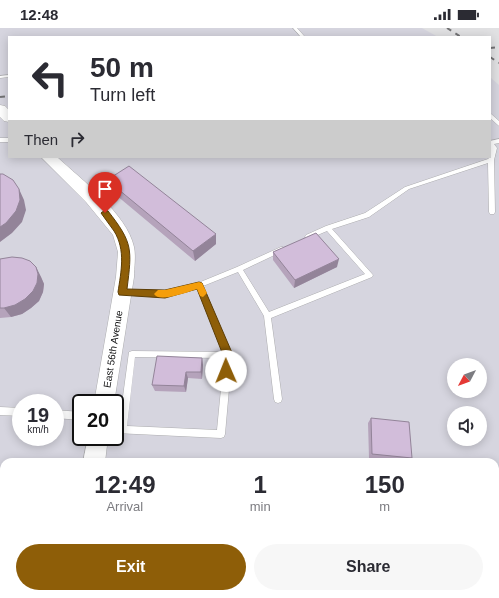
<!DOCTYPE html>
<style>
:root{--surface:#fff;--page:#f7f7f7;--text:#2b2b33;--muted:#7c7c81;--accent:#8e5e08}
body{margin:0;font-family:Helvetica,sans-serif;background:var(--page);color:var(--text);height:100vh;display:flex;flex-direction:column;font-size:15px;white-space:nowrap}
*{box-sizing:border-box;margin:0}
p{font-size:13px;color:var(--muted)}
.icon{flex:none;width:22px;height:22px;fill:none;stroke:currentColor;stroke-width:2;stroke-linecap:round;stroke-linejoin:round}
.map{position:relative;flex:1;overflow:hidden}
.sheet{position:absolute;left:0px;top:430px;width:499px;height:140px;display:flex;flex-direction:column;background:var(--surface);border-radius:12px 12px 0 0;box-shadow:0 2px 10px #0003}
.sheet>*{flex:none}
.top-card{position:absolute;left:8px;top:8px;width:483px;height:122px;border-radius:0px;box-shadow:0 2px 10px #0003;background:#fff;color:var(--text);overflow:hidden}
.needle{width:26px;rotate:229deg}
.fabs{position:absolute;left:447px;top:330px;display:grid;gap:8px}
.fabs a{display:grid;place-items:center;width:40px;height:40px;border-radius:50%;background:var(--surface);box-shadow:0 2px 10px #0003;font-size:20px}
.speed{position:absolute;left:12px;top:366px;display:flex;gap:8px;font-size:20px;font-weight:700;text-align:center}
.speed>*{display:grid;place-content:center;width:52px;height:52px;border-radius:50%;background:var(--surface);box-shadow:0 2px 10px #0003;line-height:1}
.speed small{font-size:10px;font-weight:400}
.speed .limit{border:2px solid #111;border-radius:6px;background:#fff;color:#111}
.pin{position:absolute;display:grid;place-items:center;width:34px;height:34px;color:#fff;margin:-41px -17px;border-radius:50% 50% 50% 0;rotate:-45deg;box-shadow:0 0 4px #0007}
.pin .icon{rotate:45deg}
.me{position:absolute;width:44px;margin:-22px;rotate:359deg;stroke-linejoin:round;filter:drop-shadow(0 0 3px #0008)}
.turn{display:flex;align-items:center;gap:14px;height:84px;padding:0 16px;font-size:18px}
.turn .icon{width:52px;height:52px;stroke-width:2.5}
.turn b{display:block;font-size:28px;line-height:34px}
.then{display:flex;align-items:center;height:38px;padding:0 16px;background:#0003;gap:8px;font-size:15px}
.eta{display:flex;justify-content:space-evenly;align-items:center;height:68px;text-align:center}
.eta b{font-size:24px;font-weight:700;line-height:28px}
.button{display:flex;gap:8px;margin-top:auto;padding:8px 16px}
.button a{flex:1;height:46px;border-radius:24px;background:var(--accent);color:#fff;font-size:16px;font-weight:700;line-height:46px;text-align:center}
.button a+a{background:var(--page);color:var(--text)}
.status{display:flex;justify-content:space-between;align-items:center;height:28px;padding:0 20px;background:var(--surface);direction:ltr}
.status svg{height:11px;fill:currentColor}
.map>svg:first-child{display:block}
.built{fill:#d6d5df;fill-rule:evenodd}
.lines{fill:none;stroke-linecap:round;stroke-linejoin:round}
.lane-casing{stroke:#adadaf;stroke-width:1}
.secondary-casing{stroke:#adadaf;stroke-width:1}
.lane{fill:#fff;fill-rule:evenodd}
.secondary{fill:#fff;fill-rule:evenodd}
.rail-far1{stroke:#737375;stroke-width:2;stroke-dasharray:5 5;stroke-linecap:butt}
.rail{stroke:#737375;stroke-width:3.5;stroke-dasharray:8 8;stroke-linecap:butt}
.wall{fill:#b5a3bb}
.shaded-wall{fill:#938499}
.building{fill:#d2bdda;stroke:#938499}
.route{fill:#8e5e08;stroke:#5c3d05}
.slow{fill:#f59e0b}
.labels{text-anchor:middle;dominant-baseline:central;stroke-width:3;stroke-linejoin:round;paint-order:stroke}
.street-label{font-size:10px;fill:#121213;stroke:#fff}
</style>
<div class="status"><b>12:48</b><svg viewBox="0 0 49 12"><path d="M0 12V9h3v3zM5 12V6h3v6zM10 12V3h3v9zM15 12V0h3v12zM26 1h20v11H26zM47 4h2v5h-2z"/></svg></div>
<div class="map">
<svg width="499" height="570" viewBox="0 0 499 570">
<rect width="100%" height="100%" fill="#e1e1e3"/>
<path class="built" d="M0,0H422L438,9H9V129H490V49L499,57V570H0ZM454,337H480V363H454ZM21,375H55V409H21ZM81,375H115V409H81ZM454,385H480V411H454ZM4,434H495V566H4Z"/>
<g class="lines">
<defs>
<path id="lane" d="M293,0H297L305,9H301Z
M9,47V49L0,50V48Z
M490,85L499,93V98L490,90Z
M0,110H9V114H0Z
M499,111V115L494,116L497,120L494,132L495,184L494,186H490L489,184L488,135L409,161L369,189L332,201L373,247L372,249L271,290L282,371L281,374L278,375L275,374L274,371L264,288L238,244L203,258L232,327L225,406L224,409L221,410L115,405V397L119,398L129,324L132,323L223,324L197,260L165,269L123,267L121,266L120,264L121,262L123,261L165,263L198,255L237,239L281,219H283L284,221L283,223L243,242L269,284L365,246L327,203L308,211H306L305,209L306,207L326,198L365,185L405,159L488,131L490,129L491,120L490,119V113ZM135,329L224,330L217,402L127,398Z
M0,379L21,380V388L0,387Z
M55,382L81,384V392L55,390Z"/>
<path id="secondary" d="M0,77L5,78L9,82V94L4,93L0,89Z
M41,129H57C81,151 127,186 134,219C136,229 134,239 134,249L114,375H94L116,249L118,224L113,207L86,174Z
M88,409H108L105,434H83Z
M4,539V564L0,565V541Z
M53,566H151L152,570H54Z"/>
</defs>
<use href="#lane" class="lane-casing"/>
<use href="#secondary" class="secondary-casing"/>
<use href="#lane" class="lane"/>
<use href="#secondary" class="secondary"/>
<path class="rail-far1" d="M447,0L461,9
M490,20L499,19
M490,29L499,35
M0,69L9,68"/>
<path class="rail" d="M0,452L4,453
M495,492H499"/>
</g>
<path class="wall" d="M107,152L216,216L195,233L110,162Z
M273,224L337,239L294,260L273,232Z
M0,231L36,239L41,249L44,256L43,264L39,273L31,280L22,286L11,289L0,290Z
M202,330L203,337L202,351L188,350L186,364L155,363L152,357Z
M371,390L412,430L408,434H399L369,430L368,395Z"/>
<path class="shaded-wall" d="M19,161L24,172L26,182L22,194L12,205L0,214V199Z
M216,206V216L195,233L193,223Z
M339,231L337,239L294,260L295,252Z
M36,239L41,249L44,256L43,264L39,273L31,280L22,286L11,289L4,280Z
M202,330L203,337L202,351L201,344Z
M186,344L188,350L186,364L184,358Z"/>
<path class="building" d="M129,138L216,206L193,223L107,152Z
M0,146H3L13,152L19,161L20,172L16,183L6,195L0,199Z
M316,205L339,231L295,252L273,224Z
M12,229L22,230L30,233L36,239L38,246L37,255L33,263L25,271L15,277L4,280H0V231Z
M157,328L202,330L201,344H186L184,358L152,357Z
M371,390L409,394L412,430L372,426Z"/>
<path class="route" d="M105,182L108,183C133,215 132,221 127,261L165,262L199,254L202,255L233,327L230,346L226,348L223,346L222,343L223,327L197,261L165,270L119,267L118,264C121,244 126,222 114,203C110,197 105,191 101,185Z"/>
<path class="slow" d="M199,254L202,255L207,265L203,269L200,268L197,261C188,264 159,275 154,266L158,262H165Z"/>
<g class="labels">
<g class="street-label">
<text transform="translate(113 321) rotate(-81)">East 56th Avenue</text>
</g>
</g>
</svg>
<div class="fabs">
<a><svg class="needle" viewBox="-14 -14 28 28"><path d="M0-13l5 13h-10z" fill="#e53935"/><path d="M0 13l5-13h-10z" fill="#7c7c81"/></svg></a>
<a><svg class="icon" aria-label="sound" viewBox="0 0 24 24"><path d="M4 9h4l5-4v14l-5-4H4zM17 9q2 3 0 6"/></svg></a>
</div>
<div class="speed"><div>19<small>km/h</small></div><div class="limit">20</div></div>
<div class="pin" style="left:105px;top:185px;background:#d93025"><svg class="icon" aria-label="arrive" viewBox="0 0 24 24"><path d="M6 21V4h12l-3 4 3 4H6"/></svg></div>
<svg class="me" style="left:226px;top:343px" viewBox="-20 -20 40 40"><circle r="19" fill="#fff"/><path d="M0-13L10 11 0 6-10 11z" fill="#8e5e08"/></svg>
<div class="top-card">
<div class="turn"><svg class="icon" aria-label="left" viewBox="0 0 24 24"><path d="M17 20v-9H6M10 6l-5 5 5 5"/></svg><div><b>50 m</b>Turn left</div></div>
<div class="then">Then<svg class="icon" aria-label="right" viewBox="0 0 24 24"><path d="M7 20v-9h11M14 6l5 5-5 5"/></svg></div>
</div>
<section class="sheet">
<div class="eta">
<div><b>12:49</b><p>Arrival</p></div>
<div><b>1</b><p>min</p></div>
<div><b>150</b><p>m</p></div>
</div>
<div class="button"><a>Exit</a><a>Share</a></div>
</section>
</div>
